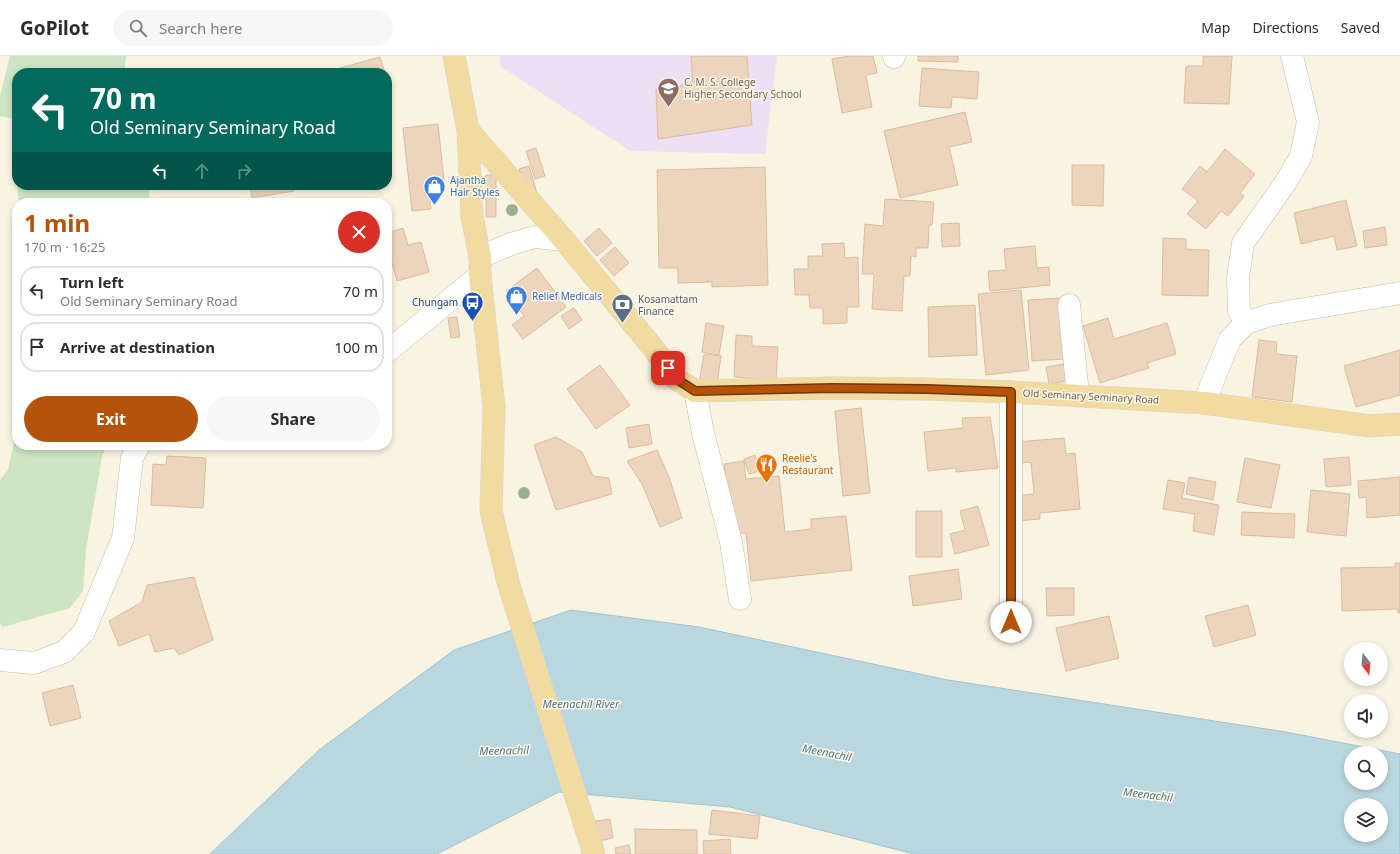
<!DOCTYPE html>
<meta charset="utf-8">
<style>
:root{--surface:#fff;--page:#f7f7f7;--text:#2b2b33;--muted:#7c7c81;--line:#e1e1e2;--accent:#b45309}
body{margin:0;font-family:"Noto Sans",sans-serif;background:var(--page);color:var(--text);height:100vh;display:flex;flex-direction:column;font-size:15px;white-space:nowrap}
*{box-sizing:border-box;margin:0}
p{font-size:13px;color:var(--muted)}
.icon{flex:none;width:22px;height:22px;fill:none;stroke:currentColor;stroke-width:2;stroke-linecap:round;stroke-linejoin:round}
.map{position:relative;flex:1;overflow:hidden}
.drawer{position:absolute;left:12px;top:142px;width:380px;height:252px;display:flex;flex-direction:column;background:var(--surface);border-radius:16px;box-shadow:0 2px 6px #0003}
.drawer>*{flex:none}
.hud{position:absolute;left:12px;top:12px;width:380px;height:122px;border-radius:16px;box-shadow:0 2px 6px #0003;background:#00695c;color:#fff;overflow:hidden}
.needle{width:26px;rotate:164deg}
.tools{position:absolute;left:1344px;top:586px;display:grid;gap:8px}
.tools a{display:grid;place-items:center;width:44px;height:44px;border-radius:50%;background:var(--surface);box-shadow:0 2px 6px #0003;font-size:20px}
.pin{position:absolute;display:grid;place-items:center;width:34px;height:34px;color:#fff;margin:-17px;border-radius:8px;box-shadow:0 2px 6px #0006}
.me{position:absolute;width:44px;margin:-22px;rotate:0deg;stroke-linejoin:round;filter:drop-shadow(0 0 3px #0008)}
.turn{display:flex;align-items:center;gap:14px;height:84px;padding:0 12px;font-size:18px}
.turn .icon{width:52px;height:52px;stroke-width:2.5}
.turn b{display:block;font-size:28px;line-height:34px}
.lanes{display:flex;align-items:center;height:38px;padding:0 12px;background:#0003;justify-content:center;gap:20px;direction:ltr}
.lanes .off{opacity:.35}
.round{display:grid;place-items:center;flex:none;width:42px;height:42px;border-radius:21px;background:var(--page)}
.headline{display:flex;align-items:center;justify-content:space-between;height:68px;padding:0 12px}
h1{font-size:24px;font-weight:700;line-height:30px;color:var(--accent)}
.action{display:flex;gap:8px;margin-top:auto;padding:8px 12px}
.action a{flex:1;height:46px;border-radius:24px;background:var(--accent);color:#fff;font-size:16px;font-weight:700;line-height:46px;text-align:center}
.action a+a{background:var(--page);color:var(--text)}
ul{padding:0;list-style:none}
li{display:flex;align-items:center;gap:12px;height:50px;margin:0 8px 6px;padding:0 4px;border:2px solid var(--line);border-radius:16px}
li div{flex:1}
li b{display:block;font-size:15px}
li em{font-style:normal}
header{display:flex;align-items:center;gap:24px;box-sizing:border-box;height:56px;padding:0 20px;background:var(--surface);border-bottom:1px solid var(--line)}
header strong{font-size:19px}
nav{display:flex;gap:22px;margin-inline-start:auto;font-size:14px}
.search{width:280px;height:36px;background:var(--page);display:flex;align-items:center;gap:10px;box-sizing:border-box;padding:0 14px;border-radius:22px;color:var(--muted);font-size:15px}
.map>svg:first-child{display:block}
.education{fill:#efdff5}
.green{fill:#cde5c3}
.water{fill:#bad7e0;stroke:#a1c5d1;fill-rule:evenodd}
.building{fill:#ecd4bd;stroke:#dcbd9f}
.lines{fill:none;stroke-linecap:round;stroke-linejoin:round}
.minor-casing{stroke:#c8bbab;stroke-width:23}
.major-casing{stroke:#d9d4d0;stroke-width:23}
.minor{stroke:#fff;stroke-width:22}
.major{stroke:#f1dba1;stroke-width:22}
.tree{fill:#9db08d}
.route-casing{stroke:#753606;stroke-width:10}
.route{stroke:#b45309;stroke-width:7}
.labels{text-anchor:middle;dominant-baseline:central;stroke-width:3;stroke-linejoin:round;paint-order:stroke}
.education-label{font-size:10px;fill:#785e54;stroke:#fdf7e8;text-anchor:start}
.shop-label{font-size:10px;fill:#366cbe;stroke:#fdf7e8;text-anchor:start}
.service-label{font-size:10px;fill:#4e5e75;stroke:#fdf7e8;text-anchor:start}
.transit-label{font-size:10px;fill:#164399;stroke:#fdf7e8;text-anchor:end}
.street-label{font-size:10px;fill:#6e5b4c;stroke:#fdf7e8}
.food-label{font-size:10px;fill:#c56008;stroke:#fdf7e8;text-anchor:start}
.water-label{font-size:11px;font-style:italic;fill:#4c7786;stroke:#fdf7e8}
</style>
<header>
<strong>GoPilot</strong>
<div class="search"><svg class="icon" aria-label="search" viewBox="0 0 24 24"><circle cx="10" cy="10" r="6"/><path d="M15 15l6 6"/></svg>Search here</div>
<nav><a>Map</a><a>Directions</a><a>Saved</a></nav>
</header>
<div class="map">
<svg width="1400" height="798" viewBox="0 0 1400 798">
<rect width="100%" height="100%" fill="#f9f3e2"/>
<path class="education" d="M500,0H777L765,98L630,95L500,10Z"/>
<path class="green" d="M10,0H126L124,17H17V63L0,60V40Z
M17,106V129H148L150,147H19L15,109Z
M17,373V389H107L102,401L86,494L83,535L70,552L3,571L0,567V424L8,414Z"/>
<path class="water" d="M571,554L699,571L948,624L1286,676L1400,698V798H914L730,751L559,736L437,798H210L319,694L454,594ZM1351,697H1381V727H1351ZM1351,749H1381V779H1351Z"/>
<path class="building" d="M691,0H747L752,69L658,83L656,34L693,27Z
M849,0H873L877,17L866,19L872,51L842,57L832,3Z
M918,0H958V6L918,5Z
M1203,0H1232L1229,48L1184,47L1186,10H1203Z
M380,1L385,17H337L336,13Z
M922,12L979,16L977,43L952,41L951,52L919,50Z
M965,56L972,86L949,91L958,129L900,142L884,75Z
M438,68L445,134L429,136L431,153L412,155L403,72Z
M536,92L545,120L535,123L526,95Z
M1225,93L1255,118L1240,137L1244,140L1228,160L1221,155L1206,173L1187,158L1198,145L1182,133L1200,110L1207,116Z
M1072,109H1104L1103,150L1072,149Z
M529,110L537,137L529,140L519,113Z
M765,111L768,229L712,231V226L678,227V212H659L657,114Z
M486,119H496V161H486Z
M250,129H293L294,135L252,142Z
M885,143L934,146L932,169H929L928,192H916V201L911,200L910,220H904L902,255L872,253L874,218H862L865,168L883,170Z
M1346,144L1357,190L1337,194L1334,180L1301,188L1294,157Z
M959,167L960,190L942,191L941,168Z
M1385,171L1387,189L1365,192L1363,175Z
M403,172L408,189L421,186L429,216L397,225L387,189V177Z
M599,172L612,187L597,200L584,185Z
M1163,182L1186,183V193L1209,194L1208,240L1162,239Z
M844,187L845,202L858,201L859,251H847V267L823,268V252H810L809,239H795L794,213H808V200H823L822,188Z
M1035,190L1037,212L1049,211L1050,229L990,235L988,215L1006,214L1004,193Z
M615,191L629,207L614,220L600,204Z
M537,212L566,251L523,283L512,269L524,260L506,235Z
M1021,234L1029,314L986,319L978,238Z
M1061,242L1065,303L1032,305L1028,244Z
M975,249L977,299L929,301L928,251Z
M574,252L582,264L569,273L561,260Z
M457,261L460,281L451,282L448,262Z
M1108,262L1114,283L1167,267L1176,298L1147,307L1149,312L1100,327L1083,270Z
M706,267L724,270L719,299L702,296Z
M736,279L752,280V290L778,291L776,324L734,321Z
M1259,284L1277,286L1276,298L1297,300L1292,346L1252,341Z
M1400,294V339L1356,351L1344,310Z
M704,298L721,300L717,329L699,327Z
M1064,308L1067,325L1049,328L1046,311Z
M600,309L630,349L596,373L567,333Z
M861,352L870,437L843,440L835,355Z
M990,361L998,412L956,416V412L928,415L924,376L963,372L962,362Z
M649,368L652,388L629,392L626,372Z
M556,381L582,396L593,420L609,422L612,438L556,454L534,389Z
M1064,382L1066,398L1075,397L1080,453L1040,457V463L1018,465L1015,440L1034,438L1031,406L1018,407L1016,386Z
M657,394L669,421L682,462L660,471L642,428L627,405Z
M755,399L760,415L749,418L744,403Z
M167,400L206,402L203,452L151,449L153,408L166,409Z
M1349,401L1351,429L1326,431L1324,403Z
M1245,402L1280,409L1271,452L1237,446Z
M744,405L746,423L779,420L785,476L811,473V463L846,460L852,514L751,525L746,477L732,478L724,408Z
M1189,421L1216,426L1213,444L1186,438Z
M1400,421V459L1367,462L1366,441L1359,442L1358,425Z
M1168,424L1185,427L1182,442L1219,449L1214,479L1193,475L1195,458L1163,453Z
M1311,434L1350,438L1346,480L1307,476Z
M978,450L989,489L955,498L950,478L965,474L960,455Z
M916,455H942V501H916Z
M1242,456L1295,458L1294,482L1241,479Z
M1395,507H1400V557H1398V553L1342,555L1341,512L1395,511Z
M958,513L962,543L913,550L909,520Z
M194,521L213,584L179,599L174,592L155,596L149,578L119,590L109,565L142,546L147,529Z
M1046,532H1074V559L1047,560Z
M1248,549L1256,579L1214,591L1205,560Z
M1109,560L1119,602L1066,615L1056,572Z
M73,629L81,662L50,670L42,637Z
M712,754L760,760L757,783L709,778Z
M610,763L613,782L599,785L596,765Z
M635,773L697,774V798H635Z
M730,783L731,798H704L703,785Z
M629,789L631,798H616L615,792Z"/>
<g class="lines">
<defs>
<path id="minor" d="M894,0V1
M480,201L514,187L535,181L564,184
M1069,249L1078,339
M1246,267L1239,255L1238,222L1243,187L1286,126L1301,100L1308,66L1292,0
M387,296L480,219
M695,335L703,377L731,486L740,543
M1204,347L1230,283L1246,267L1270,259L1400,237
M1011,566V336
M0,604L34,607L64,596L84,576L123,482L132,402L139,389"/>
<path id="major" d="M454,0L468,74L472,160L480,201V219L494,352L491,455L508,526L594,798
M468,74L564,184L654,293L675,322L695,335L833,332L927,333L1011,336L1204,347L1370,370L1400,368"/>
</defs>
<use href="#minor" class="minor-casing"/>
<use href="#major" class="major-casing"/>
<use href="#minor" class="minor"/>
<use href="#major" class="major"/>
</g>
<g class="tree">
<circle cx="512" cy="154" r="6"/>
<circle cx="524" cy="437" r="6"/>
</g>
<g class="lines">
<defs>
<path id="route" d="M668,312L675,322L695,335L833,332L927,333L1011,336V566"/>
</defs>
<use href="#route" class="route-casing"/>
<use href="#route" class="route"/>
</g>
<defs>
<symbol id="school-pin" viewBox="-11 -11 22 30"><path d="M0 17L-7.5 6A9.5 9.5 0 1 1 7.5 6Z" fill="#8d6e63" stroke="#fdf7e8"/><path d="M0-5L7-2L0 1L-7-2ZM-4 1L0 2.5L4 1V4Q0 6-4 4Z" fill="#fff"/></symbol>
<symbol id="shop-pin" viewBox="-11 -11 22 30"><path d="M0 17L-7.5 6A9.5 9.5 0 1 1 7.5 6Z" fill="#3f7fe0" stroke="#fdf7e8"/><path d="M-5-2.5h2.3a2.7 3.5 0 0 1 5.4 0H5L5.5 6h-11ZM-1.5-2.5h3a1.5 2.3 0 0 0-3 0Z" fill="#fff"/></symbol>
<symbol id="bus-pin" viewBox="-11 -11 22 30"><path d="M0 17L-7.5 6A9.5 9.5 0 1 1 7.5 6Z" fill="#1a4fb4" stroke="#fdf7e8"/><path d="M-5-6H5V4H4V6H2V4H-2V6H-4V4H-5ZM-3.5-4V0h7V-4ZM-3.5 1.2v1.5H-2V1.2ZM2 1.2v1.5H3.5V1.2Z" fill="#fff"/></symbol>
<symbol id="bank-pin" viewBox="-11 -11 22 30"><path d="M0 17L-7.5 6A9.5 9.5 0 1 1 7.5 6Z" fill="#5c6f8a" stroke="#fdf7e8"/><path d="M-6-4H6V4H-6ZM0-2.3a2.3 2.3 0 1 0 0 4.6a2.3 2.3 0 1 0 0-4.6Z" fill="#fff"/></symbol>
<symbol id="restaurant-pin" viewBox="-11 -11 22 30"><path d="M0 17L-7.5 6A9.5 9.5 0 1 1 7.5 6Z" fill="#e8710a" stroke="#fdf7e8"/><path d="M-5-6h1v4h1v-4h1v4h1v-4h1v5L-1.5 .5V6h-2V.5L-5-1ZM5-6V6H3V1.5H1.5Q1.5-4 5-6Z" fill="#fff"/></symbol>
</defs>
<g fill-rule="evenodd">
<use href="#school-pin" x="656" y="20" width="25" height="34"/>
<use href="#shop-pin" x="422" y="118" width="25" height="34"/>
<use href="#shop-pin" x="504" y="228" width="25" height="34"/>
<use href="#bus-pin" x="460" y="234" width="25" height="34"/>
<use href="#bank-pin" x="610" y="236" width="25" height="34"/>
<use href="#restaurant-pin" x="754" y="396" width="25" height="34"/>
</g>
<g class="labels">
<g class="education-label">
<text x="684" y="26">C. M. S. College<tspan x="684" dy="12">Higher Secondary School</tspan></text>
</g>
<g class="shop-label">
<text x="450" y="124">Ajantha<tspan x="450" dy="12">Hair Styles</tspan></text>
<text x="532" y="240">Relief Medicals</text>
</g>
<g class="service-label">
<text x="638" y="243">Kosamattam<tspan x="638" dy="12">Finance</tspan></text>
</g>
<g class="transit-label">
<text x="458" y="246">Chungam</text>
</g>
<g class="street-label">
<text transform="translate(1091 340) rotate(3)">Old Seminary Seminary Road</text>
</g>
<g class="food-label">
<text x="782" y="402">Reelie's<tspan x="782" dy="12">Restaurant</tspan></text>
</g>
<g class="water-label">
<text x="581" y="647">Meenachil River</text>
<text transform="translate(504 694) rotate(-1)">Meenachil</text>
<text transform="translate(827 696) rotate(11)">Meenachil</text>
<text transform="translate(1148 738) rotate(7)">Meenachil</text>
</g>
</g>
</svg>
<div class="tools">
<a><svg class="needle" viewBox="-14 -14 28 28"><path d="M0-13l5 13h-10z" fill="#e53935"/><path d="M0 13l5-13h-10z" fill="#7c7c81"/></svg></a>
<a><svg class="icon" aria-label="sound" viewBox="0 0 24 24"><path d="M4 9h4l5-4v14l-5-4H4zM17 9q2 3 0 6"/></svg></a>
<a><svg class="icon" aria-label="search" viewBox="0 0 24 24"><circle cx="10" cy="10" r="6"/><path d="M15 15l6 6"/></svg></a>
<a><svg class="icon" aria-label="layers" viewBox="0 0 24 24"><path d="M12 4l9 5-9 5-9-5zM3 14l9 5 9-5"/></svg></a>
</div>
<div class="pin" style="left:668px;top:312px;background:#d93025"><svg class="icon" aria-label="arrive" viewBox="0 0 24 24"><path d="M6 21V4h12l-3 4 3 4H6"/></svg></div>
<svg class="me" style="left:1011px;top:566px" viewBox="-20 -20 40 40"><circle r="19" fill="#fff"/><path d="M0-13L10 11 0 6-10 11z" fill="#b45309"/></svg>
<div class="hud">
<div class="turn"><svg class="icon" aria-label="left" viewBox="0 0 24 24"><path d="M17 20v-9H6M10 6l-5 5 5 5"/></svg><div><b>70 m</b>Old Seminary Seminary Road</div></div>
<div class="lanes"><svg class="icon" aria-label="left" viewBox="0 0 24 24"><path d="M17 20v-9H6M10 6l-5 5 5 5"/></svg><svg class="icon off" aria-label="ahead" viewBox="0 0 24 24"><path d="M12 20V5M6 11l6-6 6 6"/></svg><svg class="icon off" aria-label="right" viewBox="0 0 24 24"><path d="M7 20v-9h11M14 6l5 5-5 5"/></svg></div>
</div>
<section class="drawer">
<div class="headline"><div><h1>1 min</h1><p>170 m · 16:25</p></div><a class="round" style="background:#d93025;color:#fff"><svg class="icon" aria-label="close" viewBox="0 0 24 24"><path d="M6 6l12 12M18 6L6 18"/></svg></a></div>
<ul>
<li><svg class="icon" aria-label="left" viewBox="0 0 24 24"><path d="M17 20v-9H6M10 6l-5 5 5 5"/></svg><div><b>Turn left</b><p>Old Seminary Seminary Road</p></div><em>70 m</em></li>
<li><svg class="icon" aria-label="arrive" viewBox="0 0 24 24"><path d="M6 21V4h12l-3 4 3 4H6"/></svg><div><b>Arrive at destination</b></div><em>100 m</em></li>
</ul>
<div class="action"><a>Exit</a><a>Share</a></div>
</section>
</div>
